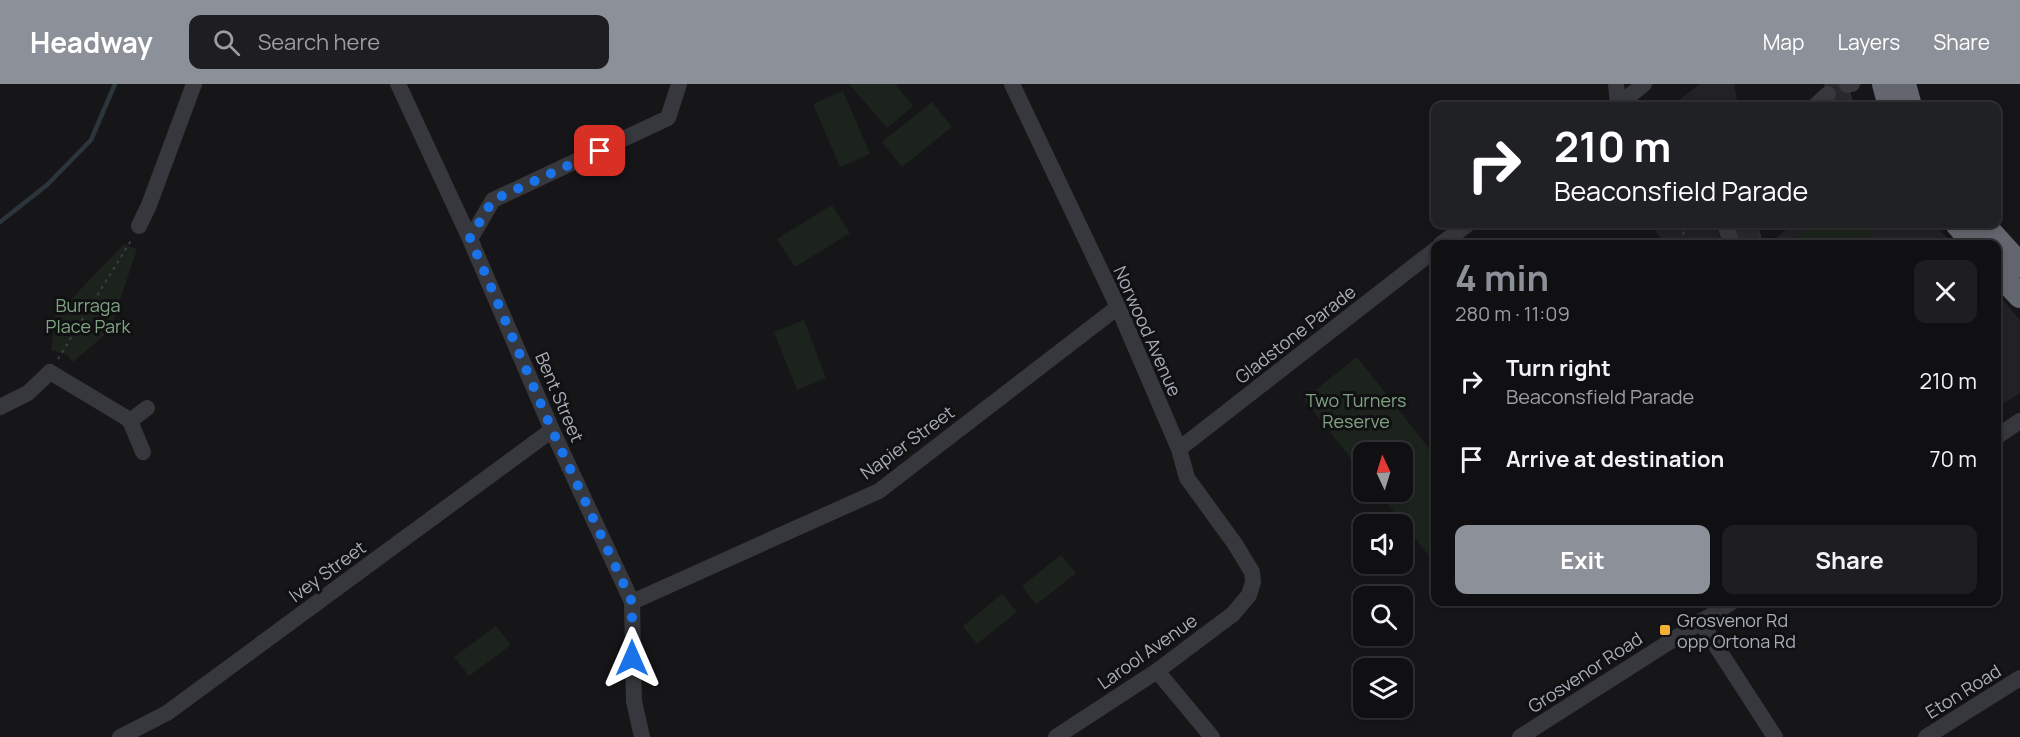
<!DOCTYPE html>
<meta charset="utf-8">
<style>
:root{--surface:#101012;--page:#1e1e20;--text:#f1f3f6;--muted:#9c9d9f;--line:#303032;--accent:#8c9099}
body{margin:0;font-family:Manrope,sans-serif;background:var(--page);color:var(--text);height:100vh;display:flex;flex-direction:column;font-size:22px;white-space:nowrap}
*{box-sizing:border-box;margin:0}
p{font-size:20px;color:var(--muted)}
.icon{flex:none;width:33px;height:33px;fill:none;stroke:currentColor;stroke-width:2;stroke-linecap:round;stroke-linejoin:round}
.map{position:relative;flex:1;overflow:hidden}
.details{position:absolute;left:1431px;top:156px;width:570px;height:366px;display:flex;flex-direction:column;background:var(--surface);border-radius:12px;box-shadow:0 3px 9px #0003,0 0 0 2px var(--line)}
.details>*{flex:none}
.banner{position:absolute;left:1431px;top:18px;width:570px;height:126px;border-radius:12px;box-shadow:0 3px 9px #0003,0 0 0 2px var(--line);background:#202124;color:#fff;overflow:hidden}
.needle{width:39px;rotate:356deg}
.tools{position:absolute;left:1353px;top:358px;display:grid;gap:12px}
.tools a{display:grid;place-items:center;width:60px;height:60px;border-radius:12px;background:var(--surface);box-shadow:0 3px 9px #0003,0 0 0 2px var(--line);font-size:30px}
.pin{position:absolute;display:grid;place-items:center;width:51px;height:51px;color:#fff;margin:-26px;border-radius:12px;box-shadow:0 3px 9px #0006}
.me{position:absolute;width:66px;margin:-33px;rotate:0deg;stroke-linejoin:round;filter:drop-shadow(0 0 4px #0008)}
.turn{display:flex;align-items:center;gap:21px;height:126px;padding:0 24px;font-size:27px}
.turn .icon{width:78px;height:78px;stroke-width:2.5}
.turn b{display:block;font-size:42px;line-height:51px}
.round{display:grid;place-items:center;flex:none;width:63px;height:63px;border-radius:12px;background:var(--page)}
.overview{display:flex;align-items:center;justify-content:space-between;height:102px;padding:0 24px}
h1{font-size:36px;font-weight:700;line-height:45px;color:var(--accent)}
.cta{display:flex;gap:12px;margin-top:auto;padding:12px 24px}
.cta a{flex:1;height:69px;border-radius:12px;background:var(--accent);color:#fff;font-size:24px;font-weight:700;line-height:69px;text-align:center}
.cta a+a{background:var(--page);color:var(--text)}
ul{padding:0;list-style:none}
li{display:flex;align-items:center;gap:18px;height:78px;padding:0 24px}
li div{flex:1}
li b{display:block;font-size:22px}
li em{font-style:normal}
header{display:flex;align-items:center;gap:36px;box-sizing:border-box;height:84px;padding:0 30px;background:var(--accent);color:#fff}
header strong{font-size:28px}
nav{display:flex;gap:33px;margin-inline-start:auto;font-size:21px}
.search{width:420px;height:54px;background:var(--page);display:flex;align-items:center;gap:15px;box-sizing:border-box;padding:0 21px;border-radius:12px;color:var(--muted);font-size:22px}
.map>svg:first-child{display:block}
.built{fill:#222225}
.green{fill:#1c231d}
.lines{fill:none;stroke-linecap:round;stroke-linejoin:round}
.stream{stroke:#2c353c;stroke-width:4.5}
.building{fill:#29292c;stroke:#303034;stroke-width:1.5}
.path{stroke:#3d3f44;stroke-width:2;stroke-dasharray:3 4.5;stroke-linecap:butt}
.minor{stroke:#37383d;stroke-width:16}
.highway{stroke:#63666e;stroke-width:24}
.route{stroke:#1a73e8;stroke-width:10;stroke-dasharray:0 18}
.poi-dot{fill:#f2b134;stroke:#111113;stroke-width:2}
.labels{text-anchor:middle;dominant-baseline:central;stroke-width:6;stroke-linejoin:round;paint-order:stroke}
.park-label{font-size:18px;fill:#7fa381;stroke:#111113}
.street-label{font-size:18px;fill:#a8adb8;stroke:#111113}
.poi-label{font-size:18px;fill:#a8adb8;stroke:#111113;text-anchor:start}
</style>
<header>
<strong>Headway</strong>
<div class="search"><svg class="icon" aria-label="search" viewBox="0 0 24 24"><circle cx="10" cy="10" r="6"/><path d="M15 15l6 6"/></svg>Search here</div>
<nav><a>Map</a><a>Layers</a><a>Share</a></nav>
</header>
<div class="map">
<svg width="2020" height="653" viewBox="0 0 2020 653">
<rect width="100%" height="100%" fill="#161618"/>
<path class="built" d="M1700,0H1734L1738,22H1671Z
M1650,140H1717L1721,160H1665Z
M1794,140H1934L1953,160H1768Z
M1997,209L2020,236V309L1997,324Z"/>
<path class="green" d="M849,0H895L913,22L887,44Z
M843,7L870,70L840,83L813,20Z
M932,18L952,43L902,83L882,58Z
M832,121L850,149L795,183L777,155Z
M1817,140H1869L1875,149L1858,160H1789L1787,159Z
M124,160L137,165L110,246L73,278L67,271L51,266L55,232Z
M804,236L826,294L797,306L774,248Z
M1357,273L1435,372L1436,477L1434,478L1378,408H1402V369H1364L1363,390L1304,315Z
M1061,471L1076,489L1036,521L1022,502Z
M1002,510L1017,528L977,560L963,542Z
M496,542L511,561L469,592L454,573Z"/>
<g class="lines">
<path class="stream" d="M0,138L47,101L91,56L115,0"/>
</g>
<path class="building" d="M1825,0H1847L1853,22H1831Z
M1734,140H1757L1761,155L1740,160Z"/>
<g class="lines">
<path class="path" d="M1683,140L1684,160
M58,275L132,155"/>
<path class="minor" d="M398,0L470,155L552,346L632,518L634,617L642,653
M1012,0L1118,223L1179,365L1187,394L1235,460L1252,488L1253,498L1249,511L1233,530L1157,587L1056,653
M1616,0L1618,21
M1847,1L1852,0
M1617,22L1644,0
M1815,22L1828,10
M1725,140L1731,159
M139,142L149,121L194,0
M470,155L493,116L668,34L679,0
M1441,160L1468,140
M0,323L28,309L50,288L125,333L130,337L143,368
M130,337L147,324
M1996,353L2020,337
M1179,365L1436,165
M632,518L879,407L1118,223
M1700,537L1775,653
M1157,587L1212,653
M120,653L167,629L552,346
M1520,653L1732,518
M1926,653L2020,594"/>
<path class="highway" d="M1884,0L1890,22
M1904,0L1910,22
M1957,140L1975,160
M1983,140L2020,181
M1996,186L2020,212"/>
</g>
<g class="lines">
<path class="route" d="M600,67L493,116L470,154L552,346L632,518V574"/>
</g>
<rect class="poi-dot" x="1659" y="540" width="12" height="12" rx="3"/>
<g class="labels">
<g class="park-label">
<text x="88" y="221">Burraga<tspan x="88" dy="21">Place Park</tspan></text>
<text x="1356" y="316">Two Turners<tspan x="1356" dy="21">Reserve</tspan></text>
</g>
<g class="street-label">
<text transform="translate(1148 247) rotate(66)">Norwood Avenue</text>
<text transform="translate(1295 250) rotate(-38)">Gladstone Parade</text>
<text transform="translate(560 313) rotate(67)">Bent Street</text>
<text transform="translate(907 358) rotate(-36)">Napier Street</text>
<text transform="translate(327 487) rotate(-36)">Ivey Street</text>
<text transform="translate(1147 567) rotate(-35)">Larool Avenue</text>
<text transform="translate(1585 588) rotate(-33)">Grosvenor Road</text>
<text transform="translate(1963 607) rotate(-32)">Eton Road</text>
</g>
<g class="poi-label">
<text x="1677" y="536">Grosvenor Rd<tspan x="1677" dy="21">opp Ortona Rd</tspan></text>
</g>
</g>
</svg>
<div class="tools">
<a><svg class="needle" viewBox="-14 -14 28 28"><path d="M0-13l5 13h-10z" fill="#e53935"/><path d="M0 13l5-13h-10z" fill="#9c9d9f"/></svg></a>
<a><svg class="icon" aria-label="sound" viewBox="0 0 24 24"><path d="M4 9h4l5-4v14l-5-4H4zM17 9q2 3 0 6"/></svg></a>
<a><svg class="icon" aria-label="search" viewBox="0 0 24 24"><circle cx="10" cy="10" r="6"/><path d="M15 15l6 6"/></svg></a>
<a><svg class="icon" aria-label="layers" viewBox="0 0 24 24"><path d="M12 4l9 5-9 5-9-5zM3 14l9 5 9-5"/></svg></a>
</div>
<div class="pin" style="left:600px;top:67px;background:#d93025"><svg class="icon" aria-label="arrive" viewBox="0 0 24 24"><path d="M6 21V4h12l-3 4 3 4H6"/></svg></div>
<svg class="me" style="left:632px;top:574px" viewBox="-20 -20 40 40"><path d="M0-17L14 15 0 8-14 15z" fill="#1a73e8" stroke="#fff" stroke-width="4"/></svg>
<div class="banner">
<div class="turn"><svg class="icon" aria-label="right" viewBox="0 0 24 24"><path d="M7 20v-9h11M14 6l5 5-5 5"/></svg><div><b>210 m</b>Beaconsfield Parade</div></div>
</div>
<section class="details">
<div class="overview"><div><h1>4 min</h1><p>280 m · 11:09</p></div><a class="round"><svg class="icon" aria-label="close" viewBox="0 0 24 24"><path d="M6 6l12 12M18 6L6 18"/></svg></a></div>
<ul>
<li><svg class="icon" aria-label="right" viewBox="0 0 24 24"><path d="M7 20v-9h11M14 6l5 5-5 5"/></svg><div><b>Turn right</b><p>Beaconsfield Parade</p></div><em>210 m</em></li>
<li><svg class="icon" aria-label="arrive" viewBox="0 0 24 24"><path d="M6 21V4h12l-3 4 3 4H6"/></svg><div><b>Arrive at destination</b></div><em>70 m</em></li>
</ul>
<div class="cta"><a>Exit</a><a>Share</a></div>
</section>
</div>
